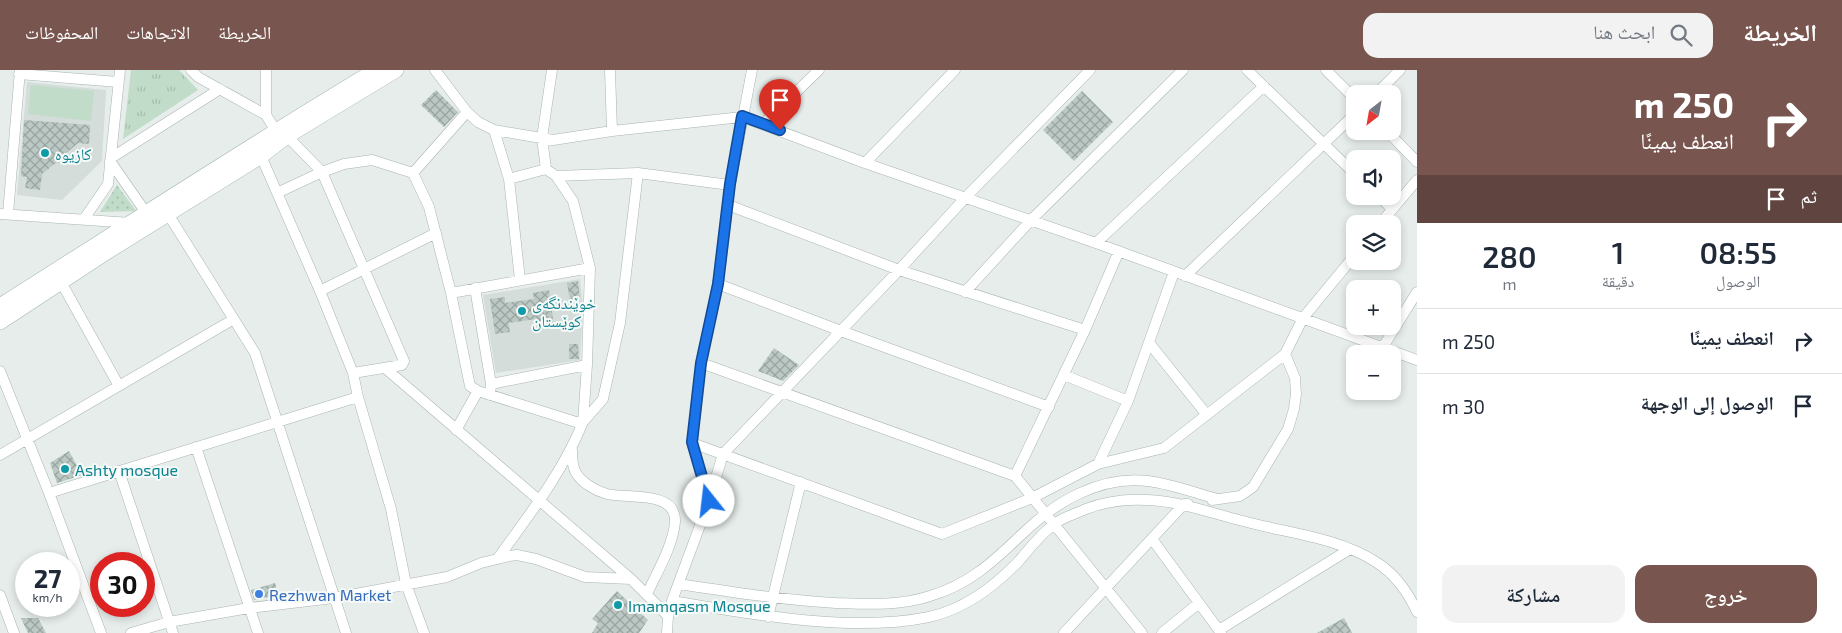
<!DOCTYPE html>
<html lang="ar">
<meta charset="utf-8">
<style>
:root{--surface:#fff;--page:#f2f2f3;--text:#1f2937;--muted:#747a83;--line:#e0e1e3;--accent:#78564f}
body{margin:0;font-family:"Exo 2","Noto Naskh Arabic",sans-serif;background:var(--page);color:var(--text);direction:rtl;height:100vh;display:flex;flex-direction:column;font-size:19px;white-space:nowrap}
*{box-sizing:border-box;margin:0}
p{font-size:16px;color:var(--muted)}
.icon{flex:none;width:28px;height:28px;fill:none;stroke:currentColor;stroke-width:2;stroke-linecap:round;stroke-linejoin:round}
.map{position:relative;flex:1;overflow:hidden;direction:ltr}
.panel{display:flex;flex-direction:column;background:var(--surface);width:425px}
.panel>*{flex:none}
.guide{background:#78564f;color:#fff;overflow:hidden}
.needle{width:32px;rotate:211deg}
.controls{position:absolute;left:1346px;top:15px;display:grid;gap:10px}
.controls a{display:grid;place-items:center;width:55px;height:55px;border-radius:10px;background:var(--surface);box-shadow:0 2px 8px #0003;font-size:25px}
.speed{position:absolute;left:15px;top:482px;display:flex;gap:10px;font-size:25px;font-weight:700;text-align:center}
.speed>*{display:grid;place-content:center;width:65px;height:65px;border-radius:50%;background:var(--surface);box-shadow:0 2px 8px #0003;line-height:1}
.speed small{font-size:12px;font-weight:400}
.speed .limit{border:8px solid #d22;background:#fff;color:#111}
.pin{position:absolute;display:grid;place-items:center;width:42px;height:42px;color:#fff;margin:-51px -21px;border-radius:50% 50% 50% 0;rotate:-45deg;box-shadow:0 0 5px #0007}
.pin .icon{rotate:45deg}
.me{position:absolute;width:55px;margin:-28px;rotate:344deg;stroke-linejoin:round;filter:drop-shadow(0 0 4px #0008)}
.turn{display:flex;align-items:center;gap:18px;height:105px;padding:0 25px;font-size:22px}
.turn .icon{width:65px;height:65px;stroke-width:2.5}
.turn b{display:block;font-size:35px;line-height:42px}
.then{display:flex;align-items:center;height:48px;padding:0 25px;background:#0003;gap:10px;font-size:19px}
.eta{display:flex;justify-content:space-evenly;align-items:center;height:85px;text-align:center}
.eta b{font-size:30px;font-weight:600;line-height:35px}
.cta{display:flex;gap:10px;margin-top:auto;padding:10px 25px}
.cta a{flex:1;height:58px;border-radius:15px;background:var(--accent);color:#fff;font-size:20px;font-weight:600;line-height:58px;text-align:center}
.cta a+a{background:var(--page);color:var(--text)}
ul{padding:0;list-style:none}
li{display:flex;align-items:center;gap:15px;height:65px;padding:0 25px;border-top:1px solid var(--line)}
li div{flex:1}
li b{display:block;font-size:19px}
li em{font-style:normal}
header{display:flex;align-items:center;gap:30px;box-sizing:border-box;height:70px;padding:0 25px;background:var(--accent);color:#fff}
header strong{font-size:24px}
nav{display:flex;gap:28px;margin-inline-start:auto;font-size:18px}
.search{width:350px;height:45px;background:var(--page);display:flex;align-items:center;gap:12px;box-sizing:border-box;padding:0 18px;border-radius:15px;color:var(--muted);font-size:19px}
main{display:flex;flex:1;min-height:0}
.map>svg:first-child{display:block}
.built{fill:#d4ddd9}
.grass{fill:url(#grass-tufts)}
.garden{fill:url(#garden-dots)}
.pitch{fill:#c1dcc9}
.building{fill:url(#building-cross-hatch)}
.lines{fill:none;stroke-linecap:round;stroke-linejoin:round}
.street-casing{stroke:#a9b5b1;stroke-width:11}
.secondary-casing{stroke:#a5b8b2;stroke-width:16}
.street{stroke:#fff;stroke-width:10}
.secondary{stroke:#fff;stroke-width:15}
.route-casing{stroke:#114b97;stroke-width:12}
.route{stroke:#1a73e8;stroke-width:9}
.culture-dot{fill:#0f9aa8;stroke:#f6faf8;stroke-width:2}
.shop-dot{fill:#3f7fe0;stroke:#f6faf8;stroke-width:2}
.labels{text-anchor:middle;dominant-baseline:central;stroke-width:4;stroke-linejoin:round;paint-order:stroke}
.culture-label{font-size:16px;fill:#0d838f;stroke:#f6faf8;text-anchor:start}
.shop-label{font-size:16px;fill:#366cbe;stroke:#f6faf8;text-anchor:start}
</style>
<header>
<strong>الخريطة</strong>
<div class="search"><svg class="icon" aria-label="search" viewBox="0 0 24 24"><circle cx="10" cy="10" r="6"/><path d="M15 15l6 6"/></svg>ابحث هنا</div>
<nav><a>الخريطة</a><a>الاتجاهات</a><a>المحفوظات</a></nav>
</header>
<main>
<section class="panel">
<div class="guide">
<div class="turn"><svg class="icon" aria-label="right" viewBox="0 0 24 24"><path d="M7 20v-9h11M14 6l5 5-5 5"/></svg><div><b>250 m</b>انعطف يمينًا</div></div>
<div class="then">ثم<svg class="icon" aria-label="arrive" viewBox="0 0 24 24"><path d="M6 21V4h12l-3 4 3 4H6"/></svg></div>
</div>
<div class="eta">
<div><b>08:55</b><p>الوصول</p></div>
<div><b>1</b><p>دقيقة</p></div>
<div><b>280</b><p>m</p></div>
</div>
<ul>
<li><svg class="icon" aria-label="right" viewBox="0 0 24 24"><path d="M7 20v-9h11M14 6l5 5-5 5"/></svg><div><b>انعطف يمينًا</b></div><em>250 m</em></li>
<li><svg class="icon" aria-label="arrive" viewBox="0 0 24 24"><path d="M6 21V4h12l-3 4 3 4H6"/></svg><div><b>الوصول إلى الوجهة</b></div><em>30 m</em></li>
</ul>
<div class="cta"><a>خروج</a><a>مشاركة</a></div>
</section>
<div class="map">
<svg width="1417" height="563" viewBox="0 0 1417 563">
<defs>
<pattern id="grass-tufts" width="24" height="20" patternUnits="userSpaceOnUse" patternTransform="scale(1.25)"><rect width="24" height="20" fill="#c1dcc9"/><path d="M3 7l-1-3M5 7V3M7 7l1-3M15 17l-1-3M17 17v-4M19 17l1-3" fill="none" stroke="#a6bead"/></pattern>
<pattern id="garden-dots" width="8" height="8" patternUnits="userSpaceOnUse" patternTransform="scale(1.25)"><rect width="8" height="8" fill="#c1dcc9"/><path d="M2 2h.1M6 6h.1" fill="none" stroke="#a6bead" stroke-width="1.8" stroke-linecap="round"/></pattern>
<pattern id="building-cross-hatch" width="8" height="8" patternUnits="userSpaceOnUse" patternTransform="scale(1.25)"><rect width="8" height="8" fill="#bbc8c3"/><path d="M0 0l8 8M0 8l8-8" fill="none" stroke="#98a49f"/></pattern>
</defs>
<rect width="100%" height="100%" fill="#e6edea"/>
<path class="built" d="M27,12L106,20L102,91L62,130L17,125Z
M580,209L583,238L580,290L496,303L483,225Z"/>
<path class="grass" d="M131,0H179L198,20L123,69Z"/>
<path class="garden" d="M117,115L136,141L100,142Z"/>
<path class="pitch" d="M31,15L94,21L91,51L28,44Z"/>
<path class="building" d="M436,20L458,42L444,57L421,35Z
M1082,21L1113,52L1074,91L1043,60Z
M24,50L90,55L89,74L78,73L64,85L66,94L57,92L42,104L40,120L25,118L27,107L21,106Z
M578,211L580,228L570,230L567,213Z
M549,220L554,256L538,258L537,249L508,253L510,262L495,264L490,229L505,227V233L534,229L533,223Z
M569,274H578L579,289H569Z
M774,278L799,295L783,311L758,301Z
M69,381L82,405L57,413L50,393Z
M275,513L278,525L254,530L251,520Z
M617,521L648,550L639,563H592L598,553L592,549Z
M21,548H38L46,563H28Z
M1344,548L1352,563H1317Z"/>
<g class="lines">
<defs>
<path id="street" d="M191,0L198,7L266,45L276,61
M435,0L467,42L478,52L494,60L553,70L612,61L742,47L865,93L1096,173L1417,290
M552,0L542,68L546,99L556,106L573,131L590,198L587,295L583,352
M610,0L612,61
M1247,0L1355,104
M1326,0L1355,29
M19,4L118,12
M1376,24L1400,0
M266,45V0
M763,54L819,0
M494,60L509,109L520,210
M1387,61L1417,92
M287,66L322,102L344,94L372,90L413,103L429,137L451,223L470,316L478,321L576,352H583C563,402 529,445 498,488
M261,86L320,221L353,303L358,327L391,439L406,514L424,563
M111,88L220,19
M110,91L149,147
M865,93L955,0
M413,103L467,42
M556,106L638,103L730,115
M509,109L546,99
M277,123L322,102L404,291L402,295L353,303
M1379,126L1392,139
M728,135L899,200L1085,260
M0,144L131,153
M8,144L20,0
M168,144L255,283L346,563
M84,149L108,114L120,0
M1380,154L1417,110
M1096,173L1264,16
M1185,206L1355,44
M61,212L119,316
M718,214L841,261L1049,337
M475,218L491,314L490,325
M320,221L436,163
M965,222L1031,150L1183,0
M451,223L590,198
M1150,274L1207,345
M1383,277L1417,222
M701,293L1015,406L1142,563
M385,298L631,509
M0,301L49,423L101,563
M1064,305L1128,331
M491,314L587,295
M583,352L603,329L620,253L638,103
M456,360L478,321
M692,373L942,464L1032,428L1098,394L1164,378L1285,284
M196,377L258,563
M572,380C572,388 572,396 576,403C582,413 596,421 607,424C627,429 677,420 675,452C673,476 657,502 647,524
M0,385L234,249
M1098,394L1128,331L1174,202
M119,401L173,563
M1015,406L1085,260L1119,181
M49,423L358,327
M1212,430L1240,426L1253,417L1288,359L1294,339L1296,324L1295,308L1285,284L1303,248L1355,185
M709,431L723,384L899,200L966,127L1090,0
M1152,469L1221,563
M679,514C731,522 783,530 836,533C868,534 900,536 930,526C968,515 993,492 1020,466C1054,433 1099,405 1148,411C1172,414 1195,423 1217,429
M0,525L14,563
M672,531C751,544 851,563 929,547C965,539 994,517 1019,491C1029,479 1040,465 1053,455C1061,448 1075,444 1086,439C1104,432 1127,429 1147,430C1180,431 1211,443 1243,451C1286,463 1337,467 1376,492C1395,504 1408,522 1417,542
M768,547L801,412
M1219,560L1350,479
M131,563L169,552L249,538L334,528L447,507L481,493L509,486L517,485L536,489L585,507L631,509L668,546
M667,563L668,546L672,531L709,431L692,373L701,293L718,214L730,115L752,0
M1064,563L1184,434H1188
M1162,563L1199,533"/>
<path id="secondary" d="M0,236C125,157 249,76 376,0
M0,252L105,183L261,86L287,66L396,0"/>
</defs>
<use href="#street" class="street-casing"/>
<use href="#secondary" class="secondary-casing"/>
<use href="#street" class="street"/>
<use href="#secondary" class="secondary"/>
</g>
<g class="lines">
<defs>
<path id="route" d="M709,431L692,372L701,293L718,214L730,114L742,46L780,60"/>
</defs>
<use href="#route" class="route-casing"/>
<use href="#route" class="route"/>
</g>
<g class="culture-dot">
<circle cx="45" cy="83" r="5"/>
<circle cx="522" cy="241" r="5"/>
<circle cx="65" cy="399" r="5"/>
<circle cx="618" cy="535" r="5"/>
</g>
<circle class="shop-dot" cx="259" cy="524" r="5"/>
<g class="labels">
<g class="culture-label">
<text x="55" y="83">کازیوه</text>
<text x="532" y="232">خوێندنگەی<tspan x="532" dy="18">کوێستان</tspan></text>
<text x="75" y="399">Ashty mosque</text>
<text x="628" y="535">Imamqasm Mosque</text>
</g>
<g class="shop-label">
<text x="269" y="524">Rezhwan Market</text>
</g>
</g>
</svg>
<div class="controls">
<a><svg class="needle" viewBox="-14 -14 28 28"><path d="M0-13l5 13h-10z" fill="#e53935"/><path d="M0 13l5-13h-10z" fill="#747a83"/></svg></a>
<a><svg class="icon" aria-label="sound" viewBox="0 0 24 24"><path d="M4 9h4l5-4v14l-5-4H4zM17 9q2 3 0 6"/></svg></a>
<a><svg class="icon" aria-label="layers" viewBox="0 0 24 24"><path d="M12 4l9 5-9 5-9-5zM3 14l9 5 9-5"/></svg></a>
<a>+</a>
<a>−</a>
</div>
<div class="speed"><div>27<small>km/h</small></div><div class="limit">30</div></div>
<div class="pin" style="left:780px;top:60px;background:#d93025"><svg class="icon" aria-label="arrive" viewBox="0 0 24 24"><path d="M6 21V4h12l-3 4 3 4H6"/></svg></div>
<svg class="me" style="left:709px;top:431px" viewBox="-20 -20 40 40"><circle r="19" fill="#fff"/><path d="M0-13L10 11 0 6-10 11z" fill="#1a73e8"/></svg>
</div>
</main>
